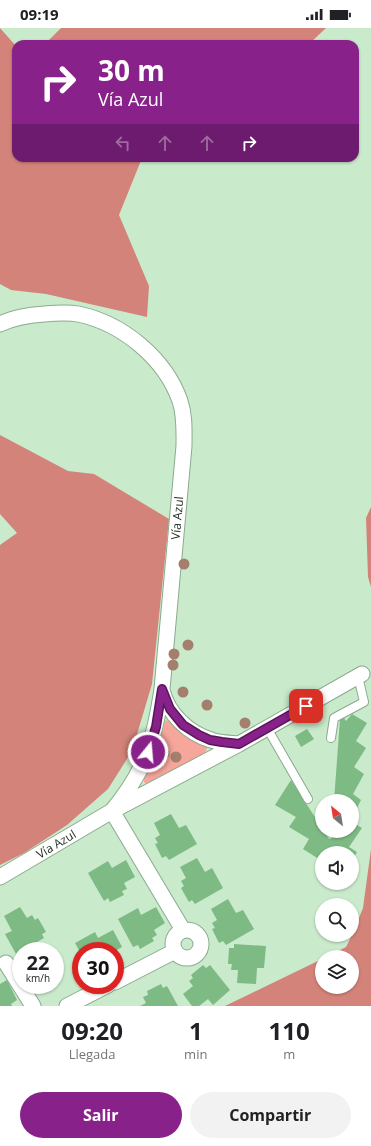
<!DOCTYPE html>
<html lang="es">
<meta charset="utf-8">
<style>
:root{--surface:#fff;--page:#f2f2f2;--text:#202124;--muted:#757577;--accent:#88228a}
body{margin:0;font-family:"Open Sans",sans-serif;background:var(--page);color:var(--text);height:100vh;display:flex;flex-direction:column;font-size:15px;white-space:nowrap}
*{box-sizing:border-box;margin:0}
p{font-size:13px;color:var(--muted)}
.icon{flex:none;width:22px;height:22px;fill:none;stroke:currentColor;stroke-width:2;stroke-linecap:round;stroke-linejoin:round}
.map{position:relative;height:978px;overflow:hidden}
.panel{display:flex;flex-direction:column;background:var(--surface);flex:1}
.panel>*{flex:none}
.hud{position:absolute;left:12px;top:12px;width:347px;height:122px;border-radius:12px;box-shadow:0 1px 3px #0004;background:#88228a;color:#fff;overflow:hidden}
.needle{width:26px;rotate:330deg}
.tools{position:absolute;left:315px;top:766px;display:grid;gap:8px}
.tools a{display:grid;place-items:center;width:44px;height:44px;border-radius:50%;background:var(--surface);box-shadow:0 1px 3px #0004;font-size:20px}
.speed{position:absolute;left:12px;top:914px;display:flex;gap:8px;font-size:20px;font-weight:700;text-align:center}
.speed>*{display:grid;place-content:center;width:52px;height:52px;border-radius:50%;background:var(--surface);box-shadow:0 1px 3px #0004;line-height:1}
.speed small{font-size:10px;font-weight:400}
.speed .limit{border:6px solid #d22;background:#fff;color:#111}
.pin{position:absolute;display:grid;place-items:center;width:34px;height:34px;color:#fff;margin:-17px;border-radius:8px;box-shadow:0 2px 6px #0006}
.me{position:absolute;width:44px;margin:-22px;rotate:17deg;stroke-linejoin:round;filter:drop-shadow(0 0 3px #0008)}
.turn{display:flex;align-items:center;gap:14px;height:84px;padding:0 20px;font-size:18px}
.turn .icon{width:52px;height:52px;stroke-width:2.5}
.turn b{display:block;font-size:28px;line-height:34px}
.lanes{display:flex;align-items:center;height:38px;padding:0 20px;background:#0003;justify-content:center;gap:20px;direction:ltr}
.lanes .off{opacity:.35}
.eta{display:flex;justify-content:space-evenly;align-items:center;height:68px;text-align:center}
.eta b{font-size:24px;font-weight:700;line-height:28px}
.button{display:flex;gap:8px;margin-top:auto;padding:8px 20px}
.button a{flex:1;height:46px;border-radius:24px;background:var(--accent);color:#fff;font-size:16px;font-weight:700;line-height:46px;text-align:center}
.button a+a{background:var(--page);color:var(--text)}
.status{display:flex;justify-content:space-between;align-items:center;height:28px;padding:0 20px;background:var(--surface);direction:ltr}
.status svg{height:11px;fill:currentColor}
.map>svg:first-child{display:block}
.green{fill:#f7a69c}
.forest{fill:#d38379}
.building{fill:#7dba84}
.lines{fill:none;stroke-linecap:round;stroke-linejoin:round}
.service-casing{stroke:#8baa8e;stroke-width:10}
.minor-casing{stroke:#8baa8e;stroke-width:17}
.service{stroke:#fff;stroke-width:8}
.minor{stroke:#fff;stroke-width:15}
.tree{fill:#a57f6e}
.route-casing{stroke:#58165a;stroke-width:10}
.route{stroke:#88228a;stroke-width:7}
.labels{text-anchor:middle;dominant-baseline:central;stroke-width:4;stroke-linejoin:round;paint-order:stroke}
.street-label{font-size:12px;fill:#1e2b1f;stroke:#fff}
</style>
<div class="status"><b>09:19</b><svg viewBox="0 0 49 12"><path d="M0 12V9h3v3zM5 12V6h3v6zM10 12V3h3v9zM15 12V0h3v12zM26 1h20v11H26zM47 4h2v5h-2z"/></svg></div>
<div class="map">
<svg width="371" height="978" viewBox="0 0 371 978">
<rect width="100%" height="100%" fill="#c9eacb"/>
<path class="green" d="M168,692L178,701L205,717L207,720L205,725L146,756L144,754V750L159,716L165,693Z"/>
<path class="forest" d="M0,0L16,18V130H142L119,187L149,258L147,289L46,266L11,262L0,256Z
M61,0H326L309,16H45Z
M0,407L68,443L94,446L169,491L152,656L132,723L108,761L67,797L24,825L0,837V517L17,505L0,486Z
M371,479V559L368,549L366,490Z
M371,821V978H225L322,931V959H352V929H326L346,919L352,907L363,880Z"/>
<path class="building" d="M352,686L367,695L356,713L366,720L354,739L364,746L353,766L361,772L352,790V773H334L340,691L344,690L346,693Z
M307,701L314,711L301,719L295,708Z
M291,752L322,800V803H324L329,811L332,810V803H352V794L362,800L349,819L357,824L352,833V825H322V833L303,821L309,811L289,799L296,789L275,777Z
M171,786L179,800L186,797L197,816L169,832L166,828L162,830L155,816L158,815L155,810L160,807L154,795Z
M197,830L205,844L212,840L223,860L195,876L192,872L189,874L181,860L184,858L181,853L186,850L180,839Z
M126,832L135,849L124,855L127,861L122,863L124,867L110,874L108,870L104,873L88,845L108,833L112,840Z
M228,871L236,885L243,882L254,901L226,917L223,913L219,915L212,901L215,900L212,895L217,892L211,881Z
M20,879L27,890L32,887L35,892L38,890L46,904L42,906L44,910L16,926L5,906L12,903L4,888Z
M156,879L165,895L154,902L157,907L152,910L154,913L140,921L138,917L133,919L118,891L138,880L141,887Z
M113,902L122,919L115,923H81V926L75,915L95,904L98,910Z
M234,916L266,918L264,940H257L256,956L237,955L238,942H231L232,936H228L229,920H234Z
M203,937L206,940L210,937L230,962L213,977L208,971L199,978H192L183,966L193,958L189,953L193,950L191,947Z
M7,952L17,972L11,976L12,978H0V956Z
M161,956L163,960L167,958L178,978H140L146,975L143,969L148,967L147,963Z"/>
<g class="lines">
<defs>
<path id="service" d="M267,700L308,771
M331,710L334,690L364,674L358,648"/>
<path id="minor" d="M0,296C14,289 29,287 44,286C55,285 67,284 78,286C122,295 165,330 180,373C185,388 184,403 184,418L162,661C154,713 146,742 112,783
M162,662C168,686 188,705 211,712C220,715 230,715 239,716
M112,783L183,902
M0,849L112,783L239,716L362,646
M173 916a14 14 0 1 1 28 0a14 14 0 1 1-28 0Z
M6,935L33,978
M115,954L175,923
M67,978L108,957"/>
</defs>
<use href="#service" class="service-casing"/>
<use href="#minor" class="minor-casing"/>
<use href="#service" class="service"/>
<use href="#minor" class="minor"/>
</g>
<g class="tree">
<circle cx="184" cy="536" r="5.5"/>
<circle cx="188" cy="617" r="5.5"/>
<circle cx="174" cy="626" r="5.5"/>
<circle cx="173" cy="637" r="5.5"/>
<circle cx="183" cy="664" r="5.5"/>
<circle cx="207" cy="677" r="5.5"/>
<circle cx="245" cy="695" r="5.5"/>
<circle cx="164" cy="726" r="5.5"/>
<circle cx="176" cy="729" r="5.5"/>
<circle cx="157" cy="736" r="5.5"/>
</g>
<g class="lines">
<defs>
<path id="route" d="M148,724L156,699L162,661L170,681L183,697L199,707L210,712L222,714L239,716L306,678"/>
</defs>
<use href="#route" class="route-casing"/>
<use href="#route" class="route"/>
</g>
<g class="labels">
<g class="street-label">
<text transform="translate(177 490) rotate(-85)">Vía Azul</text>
<text transform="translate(56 816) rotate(-31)">Vía Azul</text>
</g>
</g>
</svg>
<div class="tools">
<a><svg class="needle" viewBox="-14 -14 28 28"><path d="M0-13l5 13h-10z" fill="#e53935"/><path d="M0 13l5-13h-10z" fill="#757577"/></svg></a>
<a><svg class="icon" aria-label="sound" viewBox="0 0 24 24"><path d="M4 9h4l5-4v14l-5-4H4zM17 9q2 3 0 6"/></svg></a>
<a><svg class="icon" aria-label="search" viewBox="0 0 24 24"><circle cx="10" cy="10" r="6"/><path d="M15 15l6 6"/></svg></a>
<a><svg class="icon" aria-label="layers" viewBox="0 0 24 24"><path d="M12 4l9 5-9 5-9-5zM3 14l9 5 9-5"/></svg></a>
</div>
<div class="speed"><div>22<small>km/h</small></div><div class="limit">30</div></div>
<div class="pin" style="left:306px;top:678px;background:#d93025"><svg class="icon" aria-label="arrive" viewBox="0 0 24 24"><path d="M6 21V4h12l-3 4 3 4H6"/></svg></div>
<svg class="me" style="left:148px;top:724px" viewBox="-20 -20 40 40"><circle r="17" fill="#88228a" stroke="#fff" stroke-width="3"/><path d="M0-11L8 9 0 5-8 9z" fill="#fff"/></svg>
<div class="hud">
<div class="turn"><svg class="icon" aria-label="right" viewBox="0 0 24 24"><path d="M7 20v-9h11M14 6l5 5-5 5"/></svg><div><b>30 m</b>Vía Azul</div></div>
<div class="lanes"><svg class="icon off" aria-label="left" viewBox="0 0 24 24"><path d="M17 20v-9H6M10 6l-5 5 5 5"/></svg><svg class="icon off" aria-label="ahead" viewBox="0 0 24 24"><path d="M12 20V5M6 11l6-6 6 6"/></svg><svg class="icon off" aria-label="ahead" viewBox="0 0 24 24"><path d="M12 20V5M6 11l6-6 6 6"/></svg><svg class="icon" aria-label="right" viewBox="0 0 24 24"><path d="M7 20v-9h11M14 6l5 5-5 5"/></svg></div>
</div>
</div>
<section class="panel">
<div class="eta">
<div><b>09:20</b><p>Llegada</p></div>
<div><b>1</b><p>min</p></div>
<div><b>110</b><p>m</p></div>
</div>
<div class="button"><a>Salir</a><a>Compartir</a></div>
</section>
